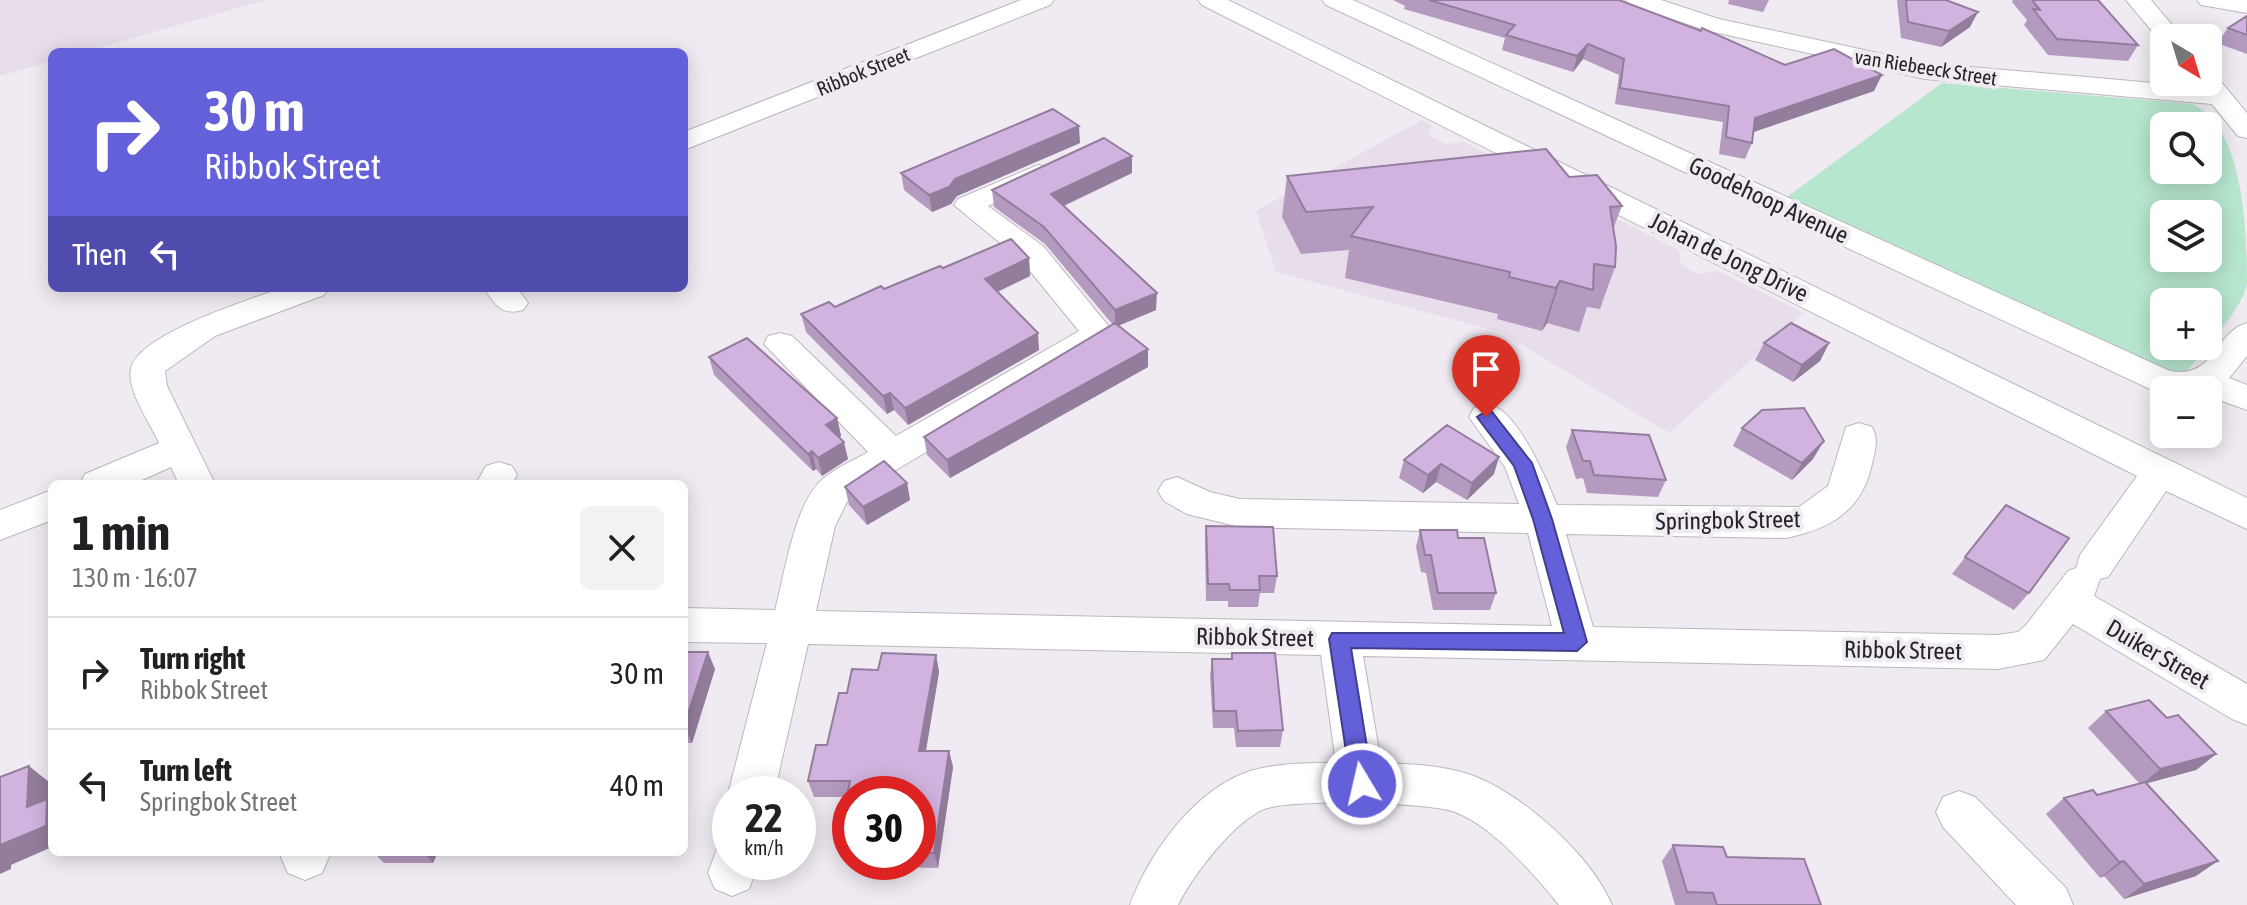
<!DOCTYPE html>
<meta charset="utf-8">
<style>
:root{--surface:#fff;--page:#f2f2f2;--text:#202124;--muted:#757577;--line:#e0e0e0}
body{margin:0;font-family:"Asap Condensed",sans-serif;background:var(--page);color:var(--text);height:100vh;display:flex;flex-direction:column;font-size:30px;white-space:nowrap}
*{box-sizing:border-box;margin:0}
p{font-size:26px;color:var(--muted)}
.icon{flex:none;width:44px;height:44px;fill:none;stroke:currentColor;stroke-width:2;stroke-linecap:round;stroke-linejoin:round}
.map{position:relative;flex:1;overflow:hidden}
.details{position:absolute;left:48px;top:480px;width:640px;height:376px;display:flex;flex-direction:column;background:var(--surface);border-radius:12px;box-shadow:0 4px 20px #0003}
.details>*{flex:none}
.top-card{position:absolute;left:48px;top:48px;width:640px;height:244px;border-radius:12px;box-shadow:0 4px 20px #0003;background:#6460d9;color:#fff;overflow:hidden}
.needle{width:52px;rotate:142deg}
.controls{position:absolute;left:2150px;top:24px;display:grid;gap:16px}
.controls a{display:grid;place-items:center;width:72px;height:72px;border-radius:12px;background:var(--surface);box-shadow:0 4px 20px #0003;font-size:40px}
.speed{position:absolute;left:712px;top:776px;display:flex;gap:16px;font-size:40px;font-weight:700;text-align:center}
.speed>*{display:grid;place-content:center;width:104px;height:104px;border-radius:50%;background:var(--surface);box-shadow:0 4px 20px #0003;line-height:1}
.speed small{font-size:20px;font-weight:400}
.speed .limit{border:12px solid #d22;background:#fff;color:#111}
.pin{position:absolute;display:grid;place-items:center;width:68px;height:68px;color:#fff;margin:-82px -34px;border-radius:50% 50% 50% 0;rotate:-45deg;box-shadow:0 0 8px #0007}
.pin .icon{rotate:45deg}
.me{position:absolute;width:88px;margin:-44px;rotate:351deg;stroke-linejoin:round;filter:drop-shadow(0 0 6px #0008)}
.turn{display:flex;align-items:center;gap:28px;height:168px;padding:0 24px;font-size:36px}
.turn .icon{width:104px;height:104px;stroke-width:2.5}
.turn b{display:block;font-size:56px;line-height:68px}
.then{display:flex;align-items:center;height:76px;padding:0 24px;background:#0003;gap:16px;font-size:30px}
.round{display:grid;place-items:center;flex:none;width:84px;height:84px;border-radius:12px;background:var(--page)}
.summary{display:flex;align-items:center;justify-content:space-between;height:136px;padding:0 24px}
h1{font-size:48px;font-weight:700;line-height:60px}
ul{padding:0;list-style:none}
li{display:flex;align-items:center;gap:24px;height:112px;padding:0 24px;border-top:2px solid var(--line)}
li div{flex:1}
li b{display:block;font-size:30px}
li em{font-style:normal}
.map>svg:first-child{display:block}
.built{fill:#e7ddeb}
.green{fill:#b7e6ce;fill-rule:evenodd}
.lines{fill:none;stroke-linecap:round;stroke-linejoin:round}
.minor-casing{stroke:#bcb7be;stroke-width:2}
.minor{fill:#fff;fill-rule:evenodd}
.wall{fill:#b59ac0}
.shaded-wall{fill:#937d9c}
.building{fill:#d2b3df;stroke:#937d9c;stroke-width:2}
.route{fill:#6460d9;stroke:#413e8d;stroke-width:2}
.labels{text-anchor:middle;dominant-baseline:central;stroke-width:8;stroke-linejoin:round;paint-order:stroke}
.far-street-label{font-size:20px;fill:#262427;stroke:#f0eaf2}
.street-label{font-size:24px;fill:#262427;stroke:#f0eaf2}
</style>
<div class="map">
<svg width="2247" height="905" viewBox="0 0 2247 905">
<rect width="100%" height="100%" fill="#f0eaf2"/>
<path class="built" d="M0,0H266L84,52H52V61L0,76Z
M1422,120L1432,126L1428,135L1446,144L1464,142L1679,250L1681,264L1690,270L1698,274L1718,271L1804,313L1669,433L1500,332L1276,272L1256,211Z"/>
<path class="green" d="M1942,83L2192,104C2244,126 2247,232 2247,283C2243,305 2222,328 2208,345V302H2164V346H2208L2186,372L2163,371L1787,197ZM2164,126H2208V170H2164ZM2164,214H2208V258H2164Z"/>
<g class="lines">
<defs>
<path id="minor" d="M1021,0H1054L1050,5L684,150V132Z
M1198,0H1228L2247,498V529L2166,491L2108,577L2100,579L2094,596L2247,684V725L2232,719L2073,624L2044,660L1998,669L1363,656L1381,763C1410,764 1440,765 1468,774C1520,791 1591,855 1612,905H1559C1535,875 1492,826 1455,812C1428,802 1288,798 1262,810C1233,823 1192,876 1178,905H1130C1150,852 1194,790 1250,771C1278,763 1308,763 1336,763L1321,655L808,644L774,794H730V798L728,794L767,643L684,642V608L775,610C785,574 794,501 825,477C838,467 854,460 868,452L764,344L768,336L780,333L792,336L896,436L1079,331L1021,260L954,205L958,199L1038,165L1048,167L1052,173L1048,179L988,206L1043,246L1115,334L1111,342L849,498L835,526L816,611L1552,626L1528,533L1240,527L1187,514L1164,501L1158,491L1164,481L1177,477L1210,492L1240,499L1519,504L1505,467L1469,417L1474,408C1482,406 1490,403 1498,408C1523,424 1546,478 1557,505L1799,507L1828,486L1846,427L1859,423L1872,427C1879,439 1875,451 1872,464C1862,511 1830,529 1786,538L1566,534L1593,627L1998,635L2018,632L2026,625L2068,571L2076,568L2080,555L2137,476L1202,5Z
M1322,0H1353L2170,371C2216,379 2213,333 2247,323V356L2229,378L2247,385V410L2208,396V390H2164V393L2150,389L1326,5Z
M1626,0H1661L1719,19L1925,63L2199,87L2195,82H2208V74L2217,77L2247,113V138L2238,136L2212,104L1925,79L1705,30L1630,5Z
M2126,0H2151L2183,38H2164L2162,43Z
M2197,0H2247V13L2201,5Z
M282,288H329L324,295L215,336L165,371L167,386L215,484H179L171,467L133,484H80L85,474L159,443C151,424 126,390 131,368C139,334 251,299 282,288Z
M484,288H517L528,303L523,310C502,316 495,305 484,288Z
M499,462L512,466L517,475L512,484H476L486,466Z
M52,490V520L0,540V510Z
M1959,791L1975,797L2066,888L2073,905H2016L1943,827L1936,812L1943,797Z
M730,841V862H759L749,889L732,896L715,889L708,873L718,846Z
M283,852H331L322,873L305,880L288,873L281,857Z"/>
</defs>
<use href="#minor" class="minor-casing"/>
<use href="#minor" class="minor"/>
</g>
<path class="wall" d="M1393,0H1619L1785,65L1874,91L1753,132L1752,143L1745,159L1719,154L1723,122L1615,104L1619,75L1583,59L1573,72L1502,50L1505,38L1404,9L1405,6Z
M1729,0H1769L1763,12L1728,4Z
M1897,0H1946L1970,27L1941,47L1901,38Z
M2013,0H2098L2138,45L2128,61L2048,55L2024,25L2027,20L2012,2Z
M2247,16V54L2217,43L2228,28Z
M1080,143L957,196L951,204L932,212L904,190L901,173Z
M1132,173L1064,206L1156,310L1118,326L1148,367L950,478L927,455L924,437L1113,325L1045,244L994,207L992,190Z
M1287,176L1569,177L1622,206L1613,229L1615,267L1600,309L1587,307L1579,332L1547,323L1542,331L1497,319L1498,314L1345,278L1349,250L1301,254L1282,217Z
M1029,258L1030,276L997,292L1039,350L908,425L894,410L887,414L806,332L801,314L835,307L943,268Z
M1764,343H1829L1820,361L1793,382L1755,360Z
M709,357L837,418L841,436L839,437L848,459L822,476L816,469L813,471L714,375Z
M1447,425L1494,474L1467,500L1436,482L1423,493L1399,478L1404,460Z
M1742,428L1813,459L1792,480L1733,446Z
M1572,430L1666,480L1658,497L1587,493L1583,478L1576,479L1566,447Z
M907,483L910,500L867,525L849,505L845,487Z
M2006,505L2029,593L2014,610L1952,574Z
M1206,526L1277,576L1274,593H1260L1258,607H1228V601H1206L1205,543Z
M1420,530L1458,538L1496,593L1490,610H1433L1426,573L1421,572L1416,547Z
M684,652L715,669L692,743H684Z
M1232,653L1283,730L1280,747H1236L1234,728H1213L1210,676L1212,659H1231Z
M936,655L939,672L926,751H949L953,767L938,868L893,867L891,862H918V794H850V832H848L843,816L847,797H814L808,781L827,745L847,693L878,670Z
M2106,711L2167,718L2216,754L2196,770L2146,783L2196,876L2124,899L2104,876L2100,878L2046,814L2064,798L2097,795L2139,783L2088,728Z
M1673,845L1727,857L1821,905H1675L1662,861Z
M373,852H438L433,863H384Z"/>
<path class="shaded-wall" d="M1978,12L1970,27L1941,47L1949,31Z
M1588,44L1583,59L1573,72L1577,56Z
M1882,75L1874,91L1748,134L1755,118Z
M1079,126L1080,143L957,196L951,204L932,212L929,195L955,179Z
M1132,156V173L1052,211L1051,194Z
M1029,258L1030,276L987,297L985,279Z
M1560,281L1547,323L1542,331L1556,288Z
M1157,293L1156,310L1115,327V310Z
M1038,333L1039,350L908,425L905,408Z
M1829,343L1820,361L1793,382L1802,365Z
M1148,349V367L950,478L947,460Z
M890,393L894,410L887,414L883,396Z
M837,418L841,436L830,442L826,425Z
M1824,441L1813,459L1792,480L1802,463Z
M844,442L848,459L822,476L818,458Z
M812,451L816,469L813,471L808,454Z
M1499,457L1494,474L1467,500L1472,483Z
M1441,464L1436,482L1423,493L1428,475Z
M907,483L910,500L867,525L863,507Z
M708,652L715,669L692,743L684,726Z
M936,655L939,672L923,767L919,751Z
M949,751L953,767L938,868L934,853Z
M2216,754L2196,770L2141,785L2160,769Z
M29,766L49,782L48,801L52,804V847L11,865V869L0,874V845L27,807Z
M423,852H438L433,863Z
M2124,861L2104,876L2100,878L2119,862Z
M2218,861L2196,876L2124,899L2144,884Z"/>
<path class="building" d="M1429,0H1619L1701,31L1702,28L1785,65L1834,49L1882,75L1755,118L1752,143L1726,137L1729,106L1620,88L1624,59L1588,44L1577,56L1506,35L1515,25Z
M1906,0H1946L1978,12L1949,31L1908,22Z
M2032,0H2098L2138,45L2057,39L2033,9L2040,10Z
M2247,16V35L2228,28Z
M1053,109L1079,126L955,179L949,187L929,195L901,173Z
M1104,138L1132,156L1051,194L1157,293L1115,310L1044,227L992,190Z
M1546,149L1569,177L1597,175L1622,206L1610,207L1616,246L1615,267L1594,264L1593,290L1560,281L1556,288L1509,277L1510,272L1351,236L1373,207L1306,212L1287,176Z
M1011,239L1029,258L985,279L1038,333L905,408L890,393L883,396L801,314L829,302L835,307L881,286L884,289L940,266L943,268Z
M1115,323L1148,349L947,460L924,437Z
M1791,323L1829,343L1802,365L1764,343Z
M747,338L837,418L826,425L844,442L818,458L812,451L808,454L709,357Z
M1804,408L1824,441L1802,463L1742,428L1762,410Z
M1447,425L1499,457L1472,483L1441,464L1428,475L1404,460Z
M1572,430L1649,435L1666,480L1594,475L1590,461H1583Z
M884,461L907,483L863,507L845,487Z
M2006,505L2069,538L2029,593L1965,557Z
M1206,526L1273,527L1277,576H1259L1260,590H1230L1229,584H1208Z
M1420,530H1457L1458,538H1484L1496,593H1438L1431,555H1425Z
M684,652H708L684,726Z
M882,653L936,655L919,751H949L934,853L918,852V794H850V816H843L850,781H808L816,745H827L839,693H847L852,669L878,670Z
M1232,653H1275L1283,730L1238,731L1236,711H1214L1212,659H1232Z
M2149,700L2167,718L2178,715L2216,754L2160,769L2106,711Z
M29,766L27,807L47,799L46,826L0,845V777Z
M2145,782L2218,861L2144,884L2124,861L2119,862L2064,798L2093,790L2097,795Z
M1673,845L1723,847L1727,857L1804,859L1821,905H1717L1713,893L1687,892Z"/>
<path class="route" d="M1486,411L1492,412L1532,463L1552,519L1587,642L1577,651L1351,648L1373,784L1370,791L1362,794L1354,791L1351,784L1329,639L1332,633H1564L1533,519L1514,466L1477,417Z"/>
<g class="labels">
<g class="far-street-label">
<text transform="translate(1926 67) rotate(9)">van Riebeeck Street</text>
<text transform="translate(863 71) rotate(-22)">Ribbok Street</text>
</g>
<g class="street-label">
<text transform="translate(1769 200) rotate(25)">Goodehoop Avenue</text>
<text transform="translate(1729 257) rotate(26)">Johan de Jong Drive</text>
<text transform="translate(1728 520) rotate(-1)">Springbok Street</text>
<text transform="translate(1255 637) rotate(1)">Ribbok Street</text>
<text transform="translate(1903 650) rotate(1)">Ribbok Street</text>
<text transform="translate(2158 654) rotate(30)">Duiker Street</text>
</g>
</g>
</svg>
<div class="controls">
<a><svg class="needle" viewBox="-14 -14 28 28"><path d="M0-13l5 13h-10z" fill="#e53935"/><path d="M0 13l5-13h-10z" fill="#757577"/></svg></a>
<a><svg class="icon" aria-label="search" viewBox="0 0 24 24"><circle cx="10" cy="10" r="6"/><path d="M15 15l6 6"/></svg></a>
<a><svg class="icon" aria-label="layers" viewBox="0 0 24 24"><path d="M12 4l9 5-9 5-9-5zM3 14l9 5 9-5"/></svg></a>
<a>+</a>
<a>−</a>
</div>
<div class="speed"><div>22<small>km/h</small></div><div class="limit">30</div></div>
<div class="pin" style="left:1486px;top:417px;background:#d93025"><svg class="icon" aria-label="arrive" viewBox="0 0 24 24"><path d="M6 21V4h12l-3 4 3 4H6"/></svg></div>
<svg class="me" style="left:1362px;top:784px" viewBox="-20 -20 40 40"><circle r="17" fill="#6460d9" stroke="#fff" stroke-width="3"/><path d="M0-11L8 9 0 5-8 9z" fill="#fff"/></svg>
<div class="top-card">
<div class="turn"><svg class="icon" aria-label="right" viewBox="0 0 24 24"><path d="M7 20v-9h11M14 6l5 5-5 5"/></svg><div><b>30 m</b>Ribbok Street</div></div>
<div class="then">Then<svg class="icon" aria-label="left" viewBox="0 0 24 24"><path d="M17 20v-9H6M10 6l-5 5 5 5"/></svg></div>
</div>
<section class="details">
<div class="summary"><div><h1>1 min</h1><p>130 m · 16:07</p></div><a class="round"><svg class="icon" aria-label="close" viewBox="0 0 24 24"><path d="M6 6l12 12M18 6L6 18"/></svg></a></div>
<ul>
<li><svg class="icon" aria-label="right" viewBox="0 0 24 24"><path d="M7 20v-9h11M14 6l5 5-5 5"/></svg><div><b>Turn right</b><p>Ribbok Street</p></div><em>30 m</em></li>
<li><svg class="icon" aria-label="left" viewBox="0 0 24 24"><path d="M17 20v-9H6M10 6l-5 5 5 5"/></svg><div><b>Turn left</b><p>Springbok Street</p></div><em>40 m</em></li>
</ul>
</section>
</div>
